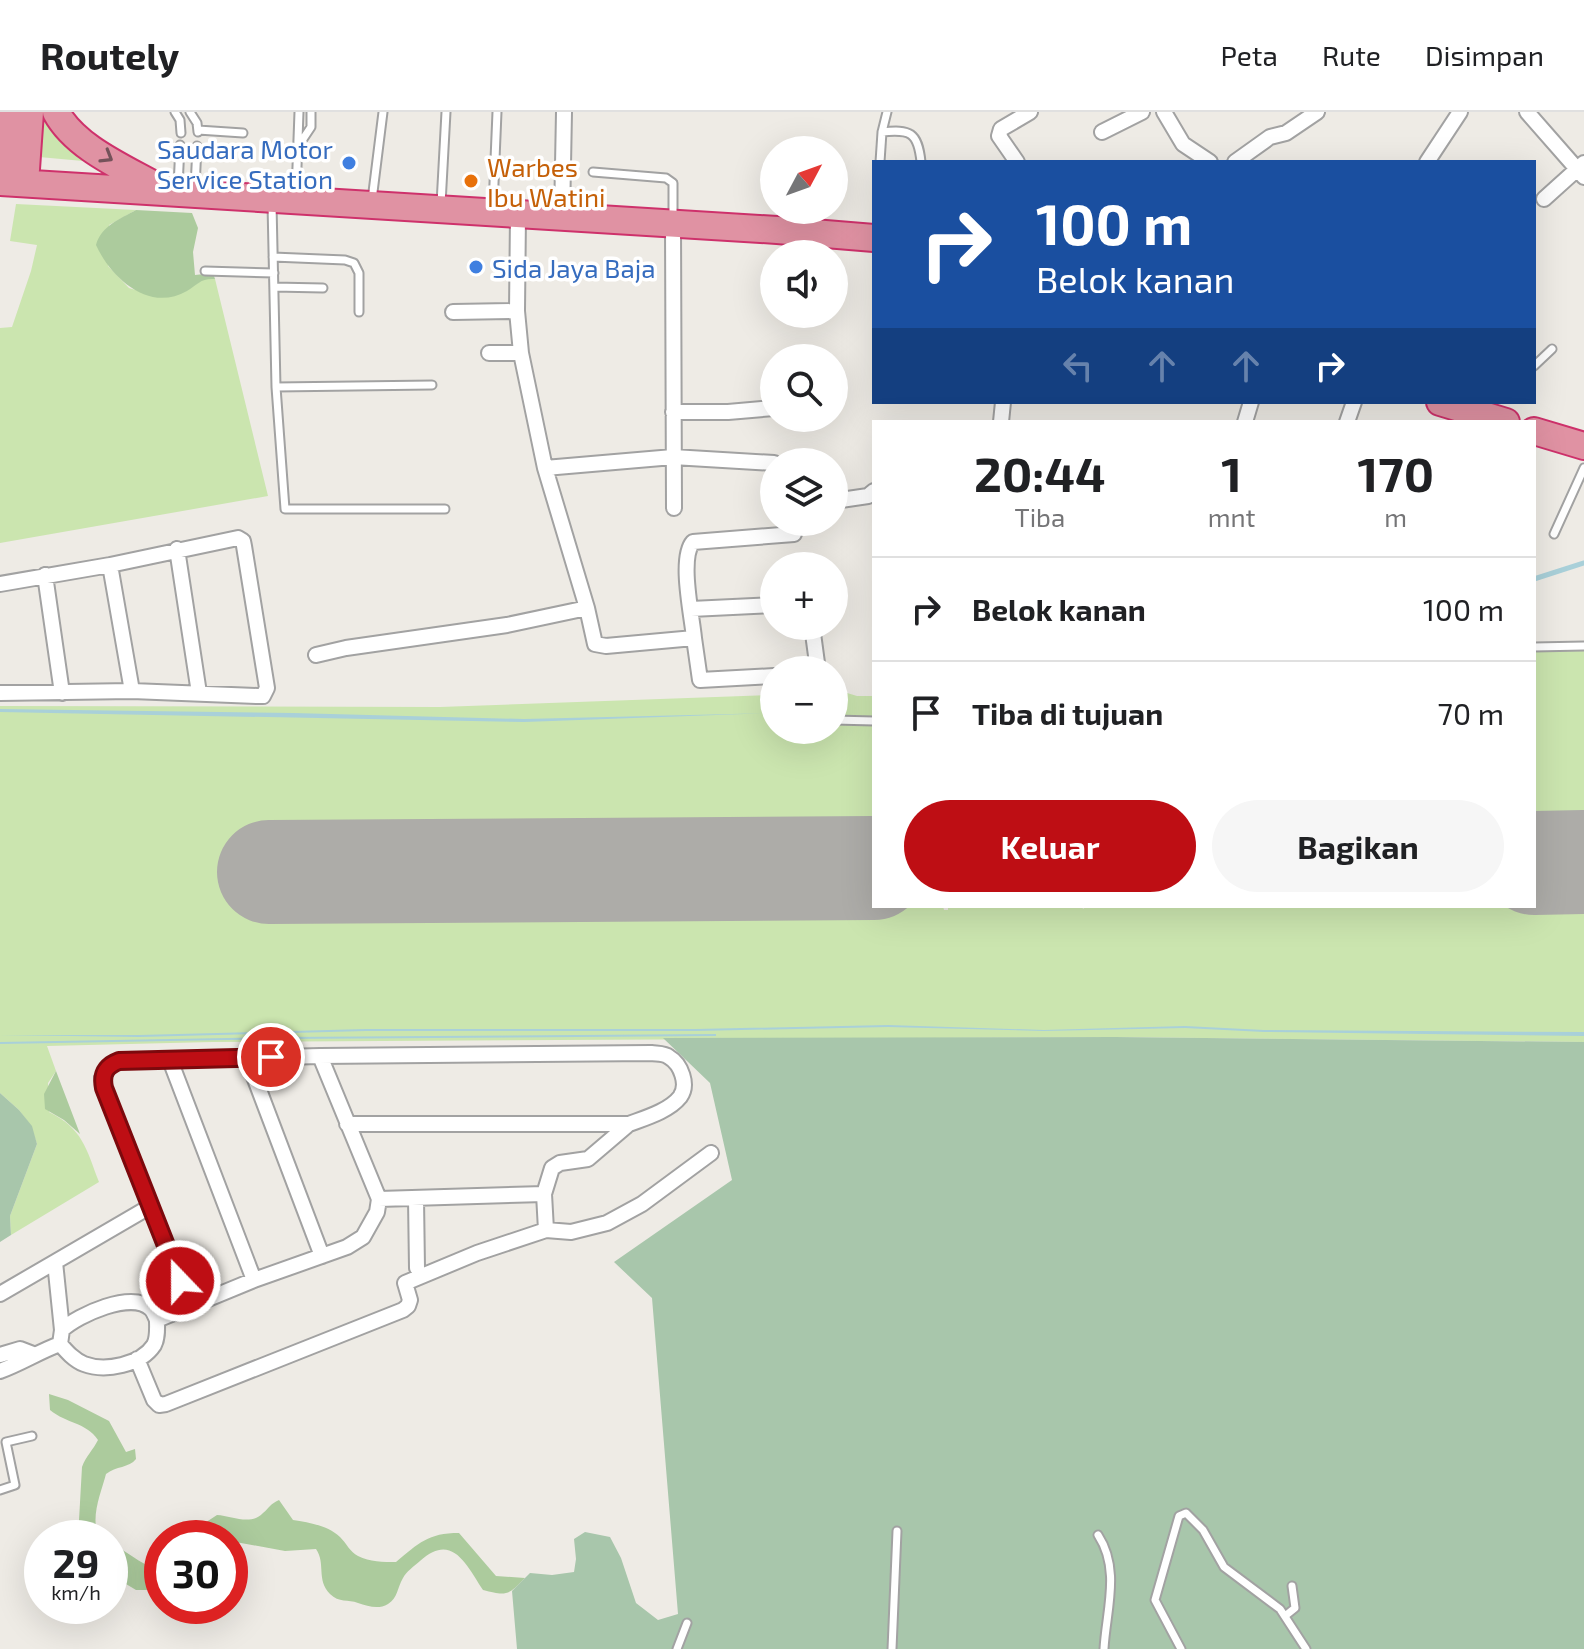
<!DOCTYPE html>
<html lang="id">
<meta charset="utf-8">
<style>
:root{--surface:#fff;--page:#f6f6f6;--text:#202124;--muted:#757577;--line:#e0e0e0;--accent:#be0e14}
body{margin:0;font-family:"Exo 2",sans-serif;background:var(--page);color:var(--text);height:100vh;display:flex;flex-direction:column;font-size:30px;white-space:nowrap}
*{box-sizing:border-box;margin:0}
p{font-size:26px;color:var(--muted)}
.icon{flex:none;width:44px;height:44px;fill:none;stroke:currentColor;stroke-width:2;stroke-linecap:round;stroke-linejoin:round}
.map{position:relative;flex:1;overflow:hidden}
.details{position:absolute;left:872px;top:308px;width:664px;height:488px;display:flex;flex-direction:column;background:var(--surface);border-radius:0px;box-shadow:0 8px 32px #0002}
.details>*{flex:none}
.banner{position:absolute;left:872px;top:48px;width:664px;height:244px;border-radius:0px;box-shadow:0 8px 32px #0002;background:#1a4fa0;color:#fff;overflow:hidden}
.needle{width:52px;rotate:49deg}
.tools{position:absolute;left:760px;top:24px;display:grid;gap:16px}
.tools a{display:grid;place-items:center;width:88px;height:88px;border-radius:50%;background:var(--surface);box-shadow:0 8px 32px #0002;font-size:40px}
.speed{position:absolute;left:24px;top:1408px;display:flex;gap:16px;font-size:40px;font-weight:700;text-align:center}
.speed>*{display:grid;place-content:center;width:104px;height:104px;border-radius:50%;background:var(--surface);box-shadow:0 8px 32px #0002;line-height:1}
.speed small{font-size:20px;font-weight:400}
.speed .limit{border:12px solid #d22;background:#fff;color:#111}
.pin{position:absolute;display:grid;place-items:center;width:68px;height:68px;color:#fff;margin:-34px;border:4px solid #fff;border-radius:50%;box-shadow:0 2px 8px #0007}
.me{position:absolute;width:88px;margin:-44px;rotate:338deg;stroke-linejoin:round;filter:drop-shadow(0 0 6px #0008)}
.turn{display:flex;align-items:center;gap:28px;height:168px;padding:0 32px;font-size:36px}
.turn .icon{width:104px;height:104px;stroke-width:2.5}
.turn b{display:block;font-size:56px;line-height:68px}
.lanes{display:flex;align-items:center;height:76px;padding:0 32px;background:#0003;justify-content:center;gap:40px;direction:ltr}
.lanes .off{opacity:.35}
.eta{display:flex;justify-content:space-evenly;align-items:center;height:136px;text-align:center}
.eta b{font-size:48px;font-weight:700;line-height:56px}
.button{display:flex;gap:16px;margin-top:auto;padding:16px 32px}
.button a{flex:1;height:92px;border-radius:48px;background:var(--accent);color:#fff;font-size:32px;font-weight:700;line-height:92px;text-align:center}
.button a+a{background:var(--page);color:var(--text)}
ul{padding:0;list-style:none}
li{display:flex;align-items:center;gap:24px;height:104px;padding:0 32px;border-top:2px solid var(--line)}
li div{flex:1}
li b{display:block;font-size:30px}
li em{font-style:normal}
header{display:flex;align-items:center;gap:48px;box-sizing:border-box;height:112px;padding:0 40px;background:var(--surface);border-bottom:2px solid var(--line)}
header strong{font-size:38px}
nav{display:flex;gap:44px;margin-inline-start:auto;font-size:28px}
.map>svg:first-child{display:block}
.grass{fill:#cbe5af}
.forest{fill:#accb9d}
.cemetery{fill:#a8c6ab}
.water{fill:#a9d0d9}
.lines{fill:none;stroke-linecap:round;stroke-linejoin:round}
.stream{stroke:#a9d0d9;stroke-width:5}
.runway{stroke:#adaca8;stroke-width:104}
.lane-casing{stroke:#a2a2a2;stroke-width:11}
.street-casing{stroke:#a2a2a2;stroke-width:18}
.highway-casing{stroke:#ce316b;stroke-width:30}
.lane{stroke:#fff;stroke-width:7}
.street{stroke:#fff;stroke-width:14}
.highway{stroke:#e092a3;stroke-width:26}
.oneway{stroke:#75525a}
.route-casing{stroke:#7c090d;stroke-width:20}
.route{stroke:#be0e14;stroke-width:14}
.shop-dot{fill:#3f7fe0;stroke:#fff;stroke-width:3}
.food-dot{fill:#e8710a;stroke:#fff;stroke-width:3}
.labels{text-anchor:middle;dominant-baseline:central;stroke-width:7;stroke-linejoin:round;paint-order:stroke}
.shop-label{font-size:26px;fill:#366cbe;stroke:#fff;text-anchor:end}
.food-label{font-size:26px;fill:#c56008;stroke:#fff;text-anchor:start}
</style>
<header>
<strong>Routely</strong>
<nav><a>Peta</a><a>Rute</a><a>Disimpan</a></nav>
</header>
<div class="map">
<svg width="1584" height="1537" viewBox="0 0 1584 1537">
<rect width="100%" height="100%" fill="#eeebe5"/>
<path class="grass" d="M40,0H46L94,50L39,45Z
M16,92L136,98L109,113L108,154L129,176L158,185L186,179L205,166L215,167L268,384L0,431V216L12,215L31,159L37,133L10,129Z
M1534,538H1584V715H1534Z
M834,577L857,584H874V721L270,726L268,795L874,791V794H943L944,798H948V794H1082L1083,797L1087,794H1534V786H1584V930L1115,925L212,930L47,934L56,959L48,971L49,1000C83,1017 86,1036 99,1070L11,1123L10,1104L37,1032L31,1014L19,998L0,981V594L440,595L774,583V618H834Z"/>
<path class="forest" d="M136,98L192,101L198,116L193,140L195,163L213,161L215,167C201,166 198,172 187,179C149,201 111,166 96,133C101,114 120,107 136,98Z
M56,959L80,1022L64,1008L45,997L44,982Z
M49,1282L68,1288L109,1309L126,1340L135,1337L136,1347C129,1356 116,1354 106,1362C101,1381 89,1408 100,1426H78L82,1355C86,1344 93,1338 98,1328C86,1310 67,1312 50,1298Z
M279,1388L293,1408C308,1410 329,1414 340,1425C347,1432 350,1440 358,1444C370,1450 383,1450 396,1450C419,1431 428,1421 459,1421L496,1464L525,1466C508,1484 506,1484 483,1478C466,1452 452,1420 420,1449C414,1454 406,1460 403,1466C397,1476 398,1486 388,1492C378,1498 368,1494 358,1491C348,1487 339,1491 330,1482C316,1468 326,1451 316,1437L285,1439L230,1429V1426H187L191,1420L217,1403C232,1404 251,1414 263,1401C270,1395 270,1392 279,1388Z
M110,1432C129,1439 142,1455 162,1458V1478H136L126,1472L127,1459L110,1451Z"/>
<path class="cemetery" d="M1115,925L1584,930V1537H517L512,1479L530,1461L552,1463L574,1460L576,1447L574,1427L585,1420L610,1425L621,1446L636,1491L658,1508L678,1502L652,1186L614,1150L732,1068L710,971L663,926Z
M0,981L19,998L32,1014L37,1032L10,1104L11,1123L0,1130Z"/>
<path class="water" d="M0,597L293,601L524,607L774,601L524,610L0,600Z
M888,913L1044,918L1185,914L1264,918L1584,920V924L1264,920L1185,916L1043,919L888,915L696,919H366L139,925L0,923H139L366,917H696Z
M716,922V924L280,927L0,932V930L280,925Z"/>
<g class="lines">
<path class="stream" d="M1534,467L1584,451"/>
<path class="runway" d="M1534,751L1584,750
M269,760L874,756"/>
<defs>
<path id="lane" d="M175,0L180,8L181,21
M190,0L197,11L198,20
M198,18L243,21
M882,20C910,17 918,20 921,50
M299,33L311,15V0
M880,50L882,20L887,0
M593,60L666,66L673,71V107
M178,75L180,33
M195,76L197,34
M296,82L299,0
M372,88L383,0
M272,92L276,275L285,397H445
M441,92L446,0
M493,95L497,0
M273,145L345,148L354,151L359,161V200
M205,159L274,161
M274,175L323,176
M1534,254L1552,237
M276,275L432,273
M1554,422L1584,356
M1534,535L1584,534
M834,608L874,609
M0,1378L15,1373L6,1330L32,1324
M1098,1423C1121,1458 1106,1499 1104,1537
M1285,1504L1295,1496L1292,1474
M677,1537L687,1511
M892,1537L897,1419
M1181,1537L1155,1488L1179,1404L1186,1401L1203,1418L1224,1455L1280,1497L1306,1537"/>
<path id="street" d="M1164,0L1183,32L1210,50
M1527,0L1584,65
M1102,20L1142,0
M1017,50L999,24L1001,17L1030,0
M1235,50L1270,25L1286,21L1317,0
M1427,50L1460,0
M1544,87L1584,51
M518,103L517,199L521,241L545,356L587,496L595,532L606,534L694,526L700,568L774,564
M562,106L564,0
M673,112L674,396
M453,200L517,199
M489,241H521
M673,300H728L774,296
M1001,310L1003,290
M1245,310L1251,290
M1347,310L1354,290
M545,356L673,345L774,351
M834,389L868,384L874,379
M177,437L199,581
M110,453L132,579
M45,463L62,581
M0,472L110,453L238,426L243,429L244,434L267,576L263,584H257L132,579L0,581
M691,497L774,493
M812,514L817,551L815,558
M694,526C692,504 679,446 693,430L794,422L791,410
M316,543L346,536L507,513L587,496
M247,946L322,1144
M170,948L254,1168
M379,1087L544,1082
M416,1087L417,1156
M546,1118L544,1082L552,1056L560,1051L588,1047L629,1012
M0,1182L55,1150
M190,1194L104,976L102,966L111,952L119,949L320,944L651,941C657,942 664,941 669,945C681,952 689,973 680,985C669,999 645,1006 629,1012H347
M62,1218C78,1203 132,1178 151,1197C154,1200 155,1204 157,1208
M60,1232C67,1240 74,1248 84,1252C105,1260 141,1253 154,1233C158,1226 157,1216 157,1208L254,1168L347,1135L363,1125L377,1100L379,1087L320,944
M60,1232L62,1218L55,1150L151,1094
M0,1243L20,1237L33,1242
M137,1247L154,1288L159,1293L166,1292L403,1198L408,1194L410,1188L405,1171L477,1141L546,1118L571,1120L607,1111L642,1092L711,1041
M0,1259C22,1251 38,1240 60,1232"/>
<path id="highway" d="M56,0C76,37 127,57 161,77
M0,70L777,118L874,126
M4,70L11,0
M25,71L30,0
M1440,290L1506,310
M1534,319L1584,334"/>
</defs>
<use href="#lane" class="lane-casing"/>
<use href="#street" class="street-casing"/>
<use href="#highway" class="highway-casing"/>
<use href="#lane" class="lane"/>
<use href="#street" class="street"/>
<use href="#highway" class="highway"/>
</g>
<defs><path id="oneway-chevron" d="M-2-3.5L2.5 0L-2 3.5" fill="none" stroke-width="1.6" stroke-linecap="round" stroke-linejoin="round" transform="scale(2)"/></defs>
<use class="oneway" href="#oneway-chevron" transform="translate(107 45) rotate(31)"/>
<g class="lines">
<defs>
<path id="route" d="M180,1169L104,976C101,961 106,954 119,949L271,945"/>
</defs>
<use href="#route" class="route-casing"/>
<use href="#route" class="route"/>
</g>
<g class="shop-dot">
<circle cx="349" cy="51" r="8"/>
<circle cx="476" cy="155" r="8"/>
</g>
<circle class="food-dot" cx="471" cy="69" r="8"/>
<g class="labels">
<g class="shop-label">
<text x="333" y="36">Saudara Motor<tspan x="333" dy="30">Service Station</tspan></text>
<text x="492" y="155" text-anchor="start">Sida Jaya Baja</text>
</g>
<g class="food-label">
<text x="487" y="54">Warbes<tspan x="487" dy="30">Ibu Watini</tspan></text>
</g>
</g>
</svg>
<div class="tools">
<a><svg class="needle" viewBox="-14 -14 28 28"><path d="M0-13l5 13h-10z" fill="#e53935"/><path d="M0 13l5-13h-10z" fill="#757577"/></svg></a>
<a><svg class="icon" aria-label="sound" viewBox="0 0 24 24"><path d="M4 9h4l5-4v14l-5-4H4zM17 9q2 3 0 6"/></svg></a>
<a><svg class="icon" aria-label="search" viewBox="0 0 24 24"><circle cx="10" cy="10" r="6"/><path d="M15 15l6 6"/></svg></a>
<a><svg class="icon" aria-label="layers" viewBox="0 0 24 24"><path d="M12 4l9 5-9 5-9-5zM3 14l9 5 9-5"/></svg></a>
<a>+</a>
<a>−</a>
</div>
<div class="speed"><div>29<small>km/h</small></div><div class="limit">30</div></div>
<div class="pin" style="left:271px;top:945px;background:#d93025"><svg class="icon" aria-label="arrive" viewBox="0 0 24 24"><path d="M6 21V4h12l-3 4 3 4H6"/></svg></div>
<svg class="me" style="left:180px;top:1169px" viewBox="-20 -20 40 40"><circle r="17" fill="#be0e14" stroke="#fff" stroke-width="3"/><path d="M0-11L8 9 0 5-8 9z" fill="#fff"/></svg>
<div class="banner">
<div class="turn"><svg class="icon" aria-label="right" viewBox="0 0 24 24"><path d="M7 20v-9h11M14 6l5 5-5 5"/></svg><div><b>100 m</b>Belok kanan</div></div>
<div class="lanes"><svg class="icon off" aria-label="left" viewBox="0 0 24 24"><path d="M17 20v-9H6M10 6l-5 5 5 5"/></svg><svg class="icon off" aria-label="ahead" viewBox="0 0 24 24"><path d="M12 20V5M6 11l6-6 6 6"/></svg><svg class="icon off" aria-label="ahead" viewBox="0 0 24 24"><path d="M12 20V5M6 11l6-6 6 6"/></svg><svg class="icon" aria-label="right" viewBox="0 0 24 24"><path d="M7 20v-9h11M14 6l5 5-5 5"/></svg></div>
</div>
<section class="details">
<div class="eta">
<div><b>20:44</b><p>Tiba</p></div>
<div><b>1</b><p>mnt</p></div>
<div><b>170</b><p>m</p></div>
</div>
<ul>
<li><svg class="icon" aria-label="right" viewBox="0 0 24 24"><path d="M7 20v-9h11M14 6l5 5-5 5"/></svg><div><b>Belok kanan</b></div><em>100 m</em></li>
<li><svg class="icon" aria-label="arrive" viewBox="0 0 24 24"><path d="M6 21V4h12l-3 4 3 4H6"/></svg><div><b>Tiba di tujuan</b></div><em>70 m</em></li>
</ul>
<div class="button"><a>Keluar</a><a>Bagikan</a></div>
</section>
</div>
